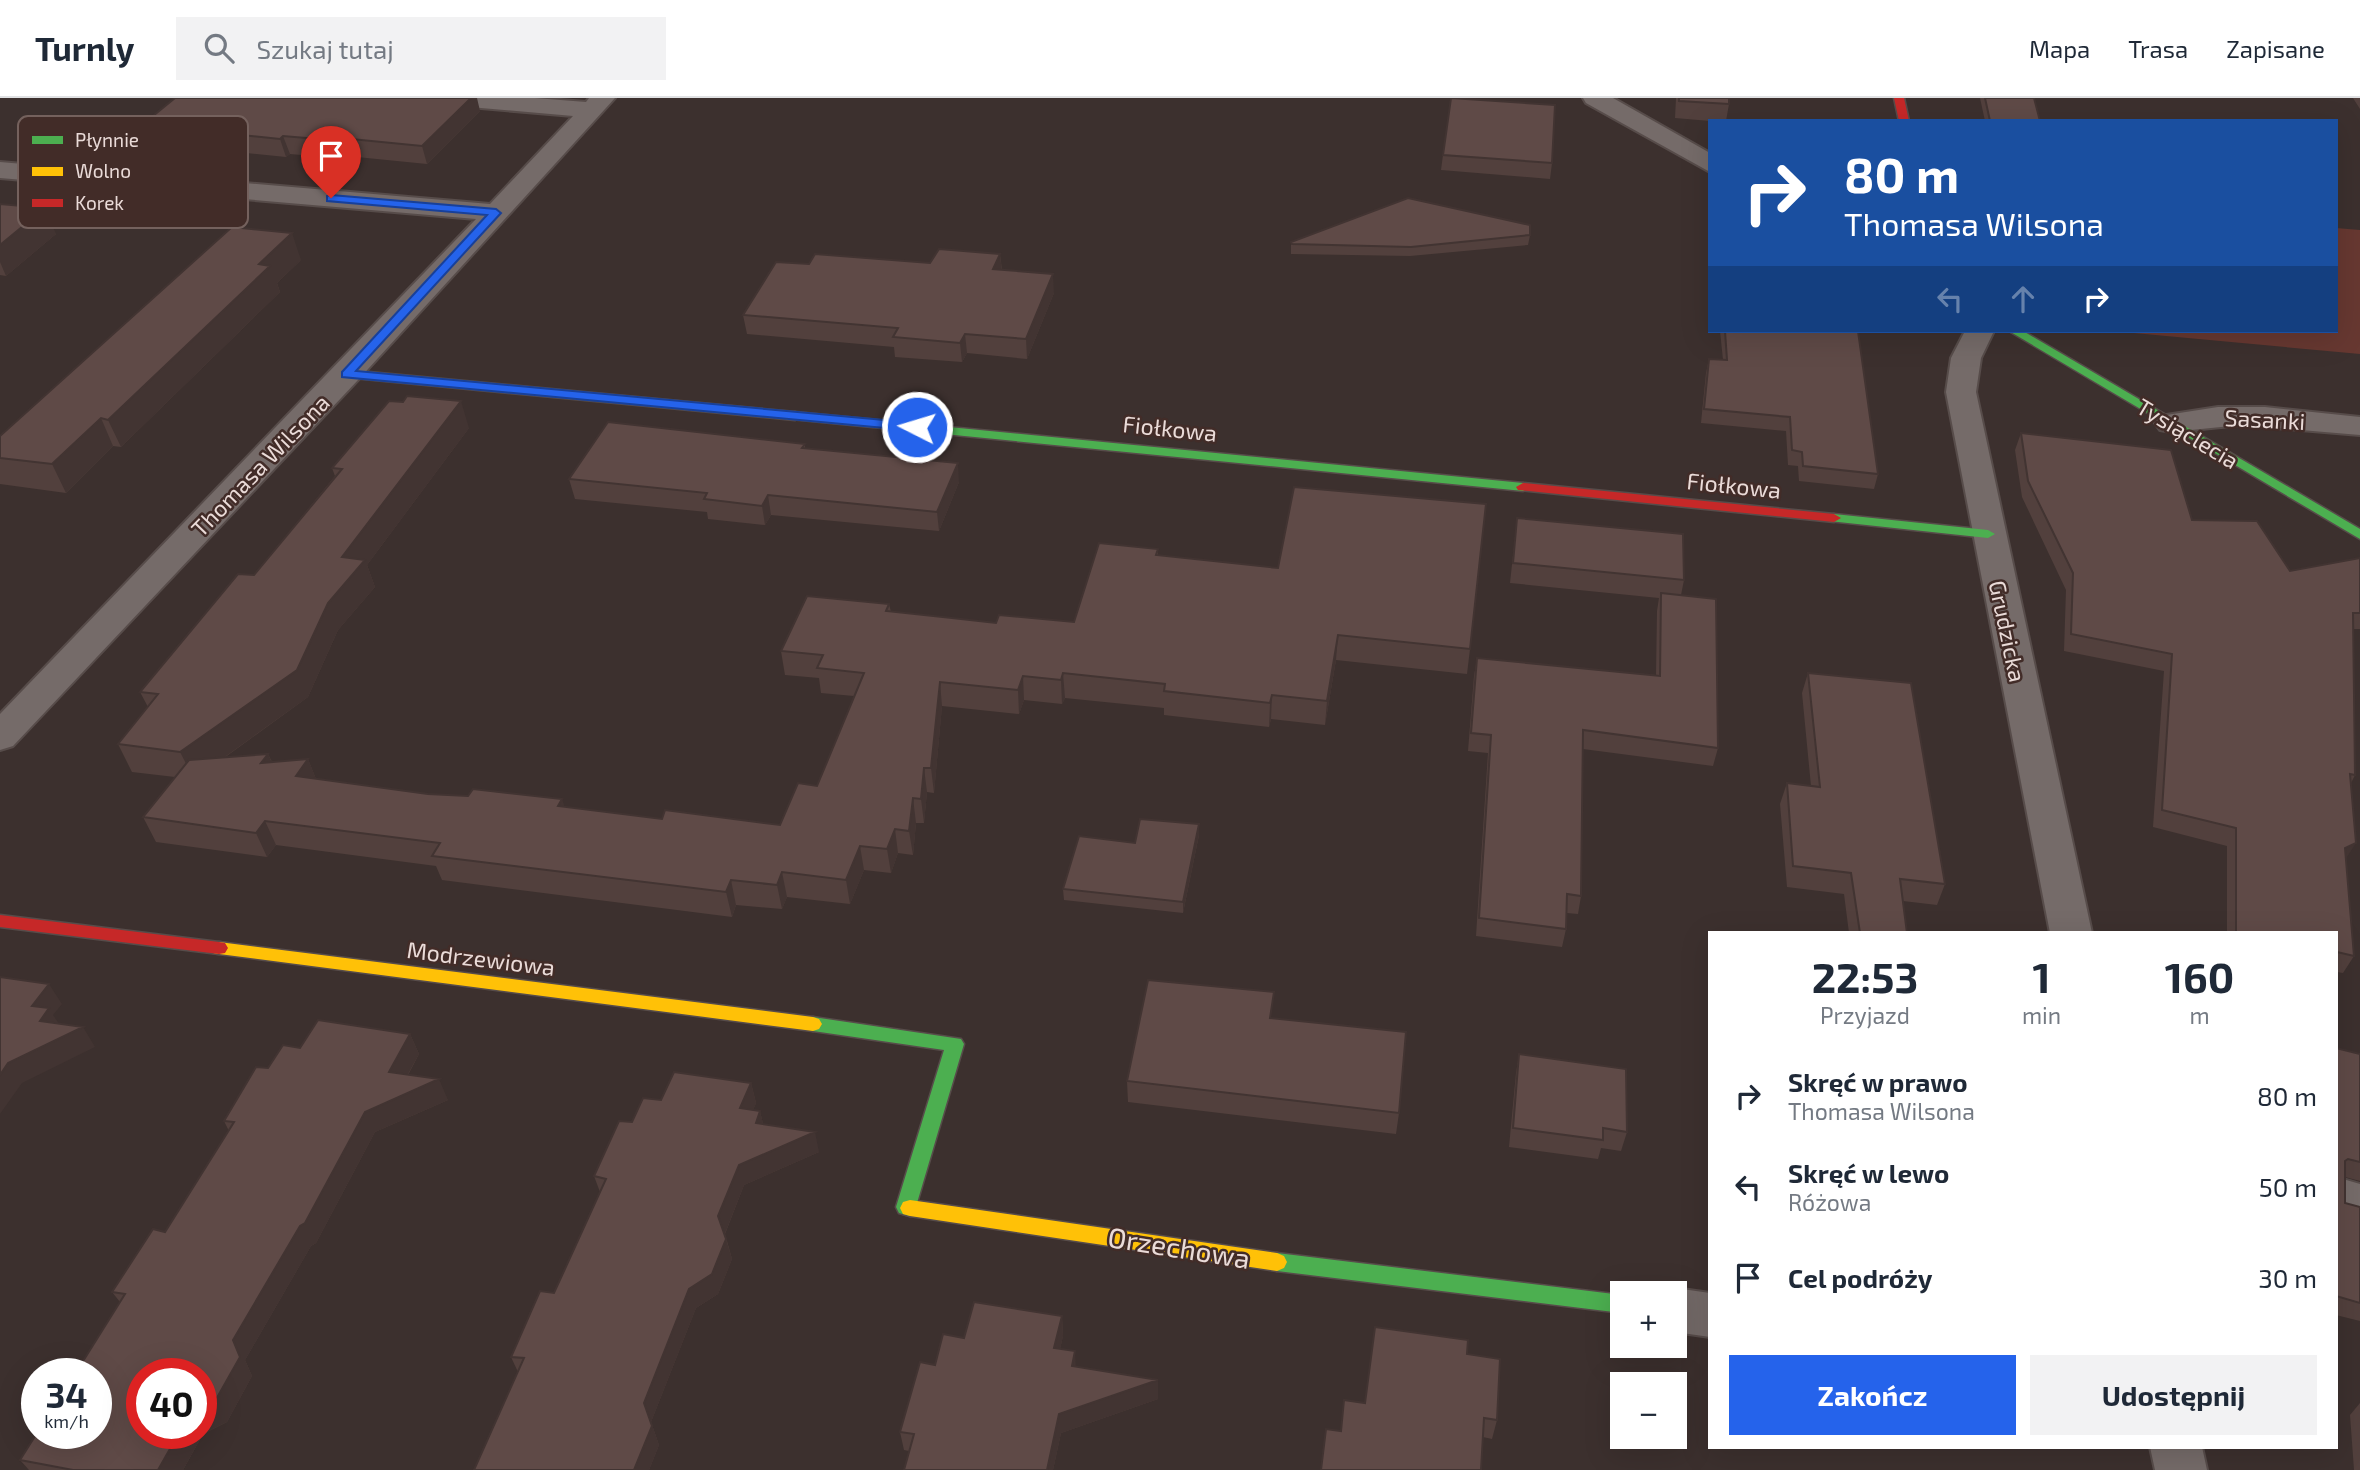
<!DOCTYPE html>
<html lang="pl">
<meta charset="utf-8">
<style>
:root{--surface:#fff;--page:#f2f2f3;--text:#1f2937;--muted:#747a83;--line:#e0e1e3;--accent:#2563eb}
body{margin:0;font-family:"Exo 2",sans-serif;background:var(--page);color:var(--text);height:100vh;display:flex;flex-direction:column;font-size:26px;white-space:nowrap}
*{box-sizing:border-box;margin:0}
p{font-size:23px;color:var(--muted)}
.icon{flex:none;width:38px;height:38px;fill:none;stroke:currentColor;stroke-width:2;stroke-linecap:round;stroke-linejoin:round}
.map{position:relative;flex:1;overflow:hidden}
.details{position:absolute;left:1708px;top:833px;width:630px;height:518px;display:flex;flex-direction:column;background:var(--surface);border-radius:0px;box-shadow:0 7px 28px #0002}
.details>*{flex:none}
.hud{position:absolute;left:1708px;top:21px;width:630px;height:214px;border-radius:0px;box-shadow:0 7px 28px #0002;background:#1a4fa0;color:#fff;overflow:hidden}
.controls{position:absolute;left:1610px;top:1183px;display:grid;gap:14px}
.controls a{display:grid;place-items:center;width:77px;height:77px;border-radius:0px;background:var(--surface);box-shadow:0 7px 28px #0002;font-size:35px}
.speed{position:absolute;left:21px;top:1260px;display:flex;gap:14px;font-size:35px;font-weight:700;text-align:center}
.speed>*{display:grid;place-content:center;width:91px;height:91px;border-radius:50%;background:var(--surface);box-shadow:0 7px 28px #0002;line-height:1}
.speed small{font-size:18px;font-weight:400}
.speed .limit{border:10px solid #d22;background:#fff;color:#111}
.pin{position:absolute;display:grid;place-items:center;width:60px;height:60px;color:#fff;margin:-72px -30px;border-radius:50% 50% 50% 0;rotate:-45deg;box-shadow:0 0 7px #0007}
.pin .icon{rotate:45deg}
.me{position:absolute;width:77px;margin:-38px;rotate:275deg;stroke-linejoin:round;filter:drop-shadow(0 0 5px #0008)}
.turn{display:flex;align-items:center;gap:24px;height:147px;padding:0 21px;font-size:32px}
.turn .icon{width:91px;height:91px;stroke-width:2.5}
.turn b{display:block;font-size:49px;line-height:60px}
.lanes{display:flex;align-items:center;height:66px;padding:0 21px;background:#0003;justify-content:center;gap:35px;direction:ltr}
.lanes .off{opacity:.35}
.eta{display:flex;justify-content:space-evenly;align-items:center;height:119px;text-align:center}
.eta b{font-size:42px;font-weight:700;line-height:49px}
.button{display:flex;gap:14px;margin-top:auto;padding:14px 21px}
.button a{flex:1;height:80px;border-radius:0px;background:var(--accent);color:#fff;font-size:28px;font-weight:700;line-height:80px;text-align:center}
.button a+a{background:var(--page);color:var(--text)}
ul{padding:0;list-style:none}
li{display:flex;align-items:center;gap:21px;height:91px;padding:0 21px}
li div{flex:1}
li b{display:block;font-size:26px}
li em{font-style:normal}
header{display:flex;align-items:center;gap:42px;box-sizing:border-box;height:98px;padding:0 35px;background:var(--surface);border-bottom:2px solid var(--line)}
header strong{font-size:33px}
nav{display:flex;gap:38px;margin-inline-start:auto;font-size:24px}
.search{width:490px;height:63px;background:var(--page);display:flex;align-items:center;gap:18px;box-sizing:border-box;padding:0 24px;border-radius:0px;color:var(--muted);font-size:26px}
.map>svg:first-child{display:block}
.green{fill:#673831}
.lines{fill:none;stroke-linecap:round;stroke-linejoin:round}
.street-casing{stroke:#574c4a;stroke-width:4}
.fast-casing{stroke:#574c4a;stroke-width:3}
.slow-casing{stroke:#574c4a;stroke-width:3}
.jam-casing{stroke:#574c4a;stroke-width:3}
.street{fill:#756b69;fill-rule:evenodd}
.fast{fill:#4caf50;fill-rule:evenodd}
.slow{fill:#ffc107;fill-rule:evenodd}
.jam{fill:#c62828;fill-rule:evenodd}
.wall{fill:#52403d}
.shaded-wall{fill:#423432}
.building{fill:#5f4a47;stroke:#423432;stroke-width:2}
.route{fill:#2563eb;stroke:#184099;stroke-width:2}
.labels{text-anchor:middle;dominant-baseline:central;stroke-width:5;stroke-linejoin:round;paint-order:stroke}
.street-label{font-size:23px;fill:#eadbd8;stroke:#422c28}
.near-street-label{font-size:28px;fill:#eadbd8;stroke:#422c28}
.key{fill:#422c28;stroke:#74615d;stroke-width:2}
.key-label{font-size:19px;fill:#eadbd8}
</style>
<header>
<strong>Turnly</strong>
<div class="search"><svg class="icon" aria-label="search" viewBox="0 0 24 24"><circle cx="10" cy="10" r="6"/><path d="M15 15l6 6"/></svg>Szukaj tutaj</div>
<nav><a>Mapa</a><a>Trasa</a><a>Zapisane</a></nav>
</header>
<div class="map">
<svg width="2360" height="1372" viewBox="0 0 2360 1372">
<rect width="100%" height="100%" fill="#3c302e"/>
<path class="green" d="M2336,130L2360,132V256L2112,233H2336Z"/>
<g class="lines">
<defs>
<path id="street" d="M434,0H535L586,4L589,0H615L358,282L13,648L0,652V616L476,121L0,80V64L490,106L573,18L446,7L437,5Z
M1583,0H1613L1710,55V74L1586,5Z
M1965,233H1994L1981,260L1976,294L2092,835H2050L1946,294L1951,260Z
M2218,309H2265L2360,319V337L2241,327L2171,334L2160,332L2155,325L2160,318Z
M2336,1079L2360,1086V1126L2336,1119Z
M1675,1190L1710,1195V1239L1675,1234V1195H1661Z
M2150,1349H2202L2207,1372H2155Z"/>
<path id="fast" d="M2009,233H2023L2360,431V441Z
M795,314L1523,385L1530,389L1523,393L791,321V315Z
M1834,416L1988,432L1995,436L1988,440L1829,423L1827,420L1829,417Z
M813,919L961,941L964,946L917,1105L920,1110L917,1116L910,1118L899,1115L896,1109L944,952L813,933L807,931L804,926L807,921Z
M1277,1155L1622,1197V1215L1277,1173L1270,1170L1267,1164L1270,1158Z"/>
<path id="slow" d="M347,272L795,314L801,318L795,322L343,279L341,276Z
M219,844L813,919L819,921L822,926L819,931L813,933L219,856L213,855L210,850L213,845Z
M910,1102L1277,1155L1284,1158L1287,1164L1284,1170L1277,1173L910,1118L903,1116L900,1110L903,1104Z"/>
<path id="jam" d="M1894,0H1904L1909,23H1899Z
M1523,385L1834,416L1841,420L1834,424L1518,392L1516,389Z
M0,817L219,844L225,845L228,850L225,855L219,856L0,829Z"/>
</defs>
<use href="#street" class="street-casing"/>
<use href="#fast" class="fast-casing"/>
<use href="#slow" class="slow-casing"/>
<use href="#jam" class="jam-casing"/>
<use href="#street" class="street"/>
<use href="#fast" class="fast"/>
<use href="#slow" class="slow"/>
<use href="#jam" class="jam"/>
</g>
<path class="wall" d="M1676,0H1729V6L1726,23H1710L1675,20Z
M1980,0H2034L2040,23H1985Z
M2353,0H2360V11Z
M480,13L427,66L327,56L324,59L290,56L286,59L148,45L142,27Z
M1443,57L1552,65L1550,81L1441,72Z
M0,106L56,136L6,178L0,177Z
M1530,137L1528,147L1410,158L1291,156V144Z
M1000,156L1002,172L1054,195L1027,261L967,255L962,264L895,259L894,249L747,236L743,217L809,166L930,165Z
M301,162L277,185L280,194L121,349L113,348L66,395L0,386V338Z
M1720,233H1858L1878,376L1874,391L1799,383L1798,368L1788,367L1786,333L1701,325L1706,275L1709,261L1723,262Z
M469,330L367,467L375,489L338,532L308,599L224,660L268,656L272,664L308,661L316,681L428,696L565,709L662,721L780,727L817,688L854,598L821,595L819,580L785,577L781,553L889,506L891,514L996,525L1074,524L1158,451V458L1470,551L1467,576L1336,562L1325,627L1271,621L1269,629L1164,617V610L1065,600L1062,606L1024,602L1019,616L942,608L934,695L927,694L924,725H916L913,757L898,755L891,775L864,772L850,806L787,799L782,811L736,807L732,819L442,782L436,768L276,747L267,759L156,744L143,719L175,679L132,674L118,646L148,609L140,594L254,477L335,378L332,370Z
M2021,335L2192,422L2290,473L2360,460V531H2353L2355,677L2351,685L2346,761L2354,858L2343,875L2337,874L2336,880V835H2227V748L2153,729L2164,573L2064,553L2066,492L2022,399L2015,352Z
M805,346V350L959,384L939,433L771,417L765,427L708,421L707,414L575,401L569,381Z
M1517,420L1684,482L1681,497L1718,650L1713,668L1583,651L1581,798L1578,816L1567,815L1566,831L1562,849L1476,838L1488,655L1468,653L1474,578L1477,560L1656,577L1657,513L1659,500L1510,485Z
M1808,575L1945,786L1937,807L1903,803L1907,835H1849L1844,796L1787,789L1780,706L1787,685L1811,688L1802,595Z
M1199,737L1183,815L1064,802L1063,791L1135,745Z
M1272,920L1399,1015L1396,1036L1128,1004L1127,983Z
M410,936L419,956L408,977L448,1002L375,1034L316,1145L311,1148L245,1262L252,1278L227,1324L203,1336L183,1372H29L20,1362L120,1204L112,1194L165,1134L229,1033L224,1023L268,970L300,950Z
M2336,950L2360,956V1083L2345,1079V1105L2360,1109V1223L2336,1217Z
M1519,956L1627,1034L1621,1053L1601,1050L1598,1061L1509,1049L1516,975Z
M751,985L756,1005L753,1012L760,1013L763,1026L819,1054L744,1087L725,1136L732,1161L718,1196L696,1210L651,1324L659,1347L649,1372H474L518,1274L511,1259L554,1195L600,1094L594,1078L632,1024L661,1002Z
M1062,1218L1063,1238L1060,1251L1076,1269L1158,1301L1061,1335L1053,1372H904L909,1353L904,1352L900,1334L935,1267L964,1240Z
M1467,1256L1497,1322L1492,1341L1483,1339L1341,1333L1365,1305Z
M2360,1305V1372H2354L2350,1317Z"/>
<path class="shaded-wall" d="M471,0H477L480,13L427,66L422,48Z
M283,38L290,56L286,59L280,41Z
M321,38L327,56L324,59L318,41Z
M45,110L56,136L6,178L0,164V147Z
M292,135L301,162L277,185L280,194L121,349L108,322L259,166Z
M1000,156L1002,175L993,171Z
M1053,176L1054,195L1027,261L1026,241Z
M965,236L967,255L962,264L960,245Z
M461,303L469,330L367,467L375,489L338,532L308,599L194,681L180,654L342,459Z
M101,320L113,348L66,395L52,366Z
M958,365L959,384L939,433L937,414Z
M768,397L771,417L765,427L762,408Z
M1338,537L1336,562L1325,627L1327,603Z
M1063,575L1065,600L1062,606L1061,582Z
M1023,578L1024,602L1019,616L1018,592Z
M940,584L942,608L934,695L931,670Z
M1272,597L1271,621L1269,629L1270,605Z
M268,656L279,680L261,665Z
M308,661L318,686L296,678Z
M924,670L927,694L924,725L921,701Z
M913,700L916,725L913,757L909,733Z
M562,701L570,725L558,708Z
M265,723L276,747L267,759L256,735Z
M1199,726V737L1183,815V804Z
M895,731L898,755L891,775L887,751Z
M2356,745L2345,762V750Z
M860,748L864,772L850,806L846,782Z
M782,774L787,799L782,811L777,787Z
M731,782L736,807L732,819L726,794Z
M49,886L62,906L53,917L62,930L52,943L32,908Z
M83,929L95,949L22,985L0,1016V977L8,965Z
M410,936L419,956L398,994L389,974Z
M439,981L448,1002L375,1034L316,1145L311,1148L245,1262L252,1278L227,1324L203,1336L183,1372H158L179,1335H201V1312L233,1242L365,1014Z
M751,985L756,1005L746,1031L740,1010Z
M760,1013L765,1034L756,1025Z
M815,1034L819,1054L744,1087L724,1138L718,1118L739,1067Z
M726,1141L732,1161L718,1196L696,1210L651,1324L659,1347L649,1372H634L644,1305L689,1191Z
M1062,1218L1063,1238L1056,1269L1054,1250Z
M1075,1253L1076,1272L1072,1268Z
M1158,1282V1301L1061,1335L1053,1372H1047L1059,1316Z"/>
<path class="building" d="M175,0H471L422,48L321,38L318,41L283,38L280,41L142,27Z
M1451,0L1555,7L1552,65L1443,57Z
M1679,0H1729V6L1679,3Z
M1985,0H2034L2040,23H1990Z
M1408,100L1530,127V137L1411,149L1292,146L1291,144Z
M0,106L45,110L0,147Z
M232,129L292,135L259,166L270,168L108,322L101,320L52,366L0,360V338Z
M939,151L1000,156L993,171L1053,176L1026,241L965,236L960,245L893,239L898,230L743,217L776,164L809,166L815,156L930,165Z
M1725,233H1858L1878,376L1803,368L1802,354L1792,352L1790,319L1704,311L1709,261L1727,262Z
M407,298L461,303L342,459L365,462L328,505L297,572L180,654L118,646L158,596L140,594L238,476L254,477L342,371L332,370L389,303L403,304Z
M608,324L805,346L802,350L958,365L937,414L768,397L762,408L704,401L707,395L569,381Z
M2021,335L2171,352L2192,422L2257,423L2290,473L2360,460V515H2353L2355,677L2350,676L2356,745L2345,750L2354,858L2337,854V878H2336V835H2236V730L2162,712L2172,556L2071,536L2073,475L2028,383Z
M1294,389L1486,406L1470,551L1338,537L1327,603L1272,597L1270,605L1164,593L1165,586L1063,575L1061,582L1023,578L1018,592L940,584L931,670H924L921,701L913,700L909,733L895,731L887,751L860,748L846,782L782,774L777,787L731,782L726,794L432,758L440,745L265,723L256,735L143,719L189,662L268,656L261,665L308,661L296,678L428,696L468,698L473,691L562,701L558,708L662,721L665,712L780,727L798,685L817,688L864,575L817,570L823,557L781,553L807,498L889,506L886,513L952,520L996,525L999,517L1074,524L1099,445L1158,451L1156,457L1278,470Z
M1517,420L1683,436L1684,482L1513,465Z
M1661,495L1716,501L1718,650L1583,632L1581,798L1567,796L1566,831L1479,820L1491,637L1471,635L1477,560L1660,578Z
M1808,575L1911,585L1945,786L1900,781L1907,835H1860L1851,775L1793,768L1787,685L1820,689Z
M1140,721L1199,726L1183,804L1063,791L1079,738L1135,745Z
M0,879L49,886L32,908L49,910L40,923L83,929L8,965L0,977Z
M1148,882L1274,894L1270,920L1406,934L1399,1015L1127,983Z
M318,922L410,936L389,974L439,981L365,1014L305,1125L300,1128L233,1242L240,1259L214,1305L201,1312V1276H142V1335H179L158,1372H73L20,1362L37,1335H96V1276H75L125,1196L112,1194L153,1131L165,1134L234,1024L224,1023L256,969L268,970L283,947L300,950Z
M2336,950L2360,956V1064L2348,1061L2345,1063V1105L2360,1109V1205L2336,1198Z
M1519,956L1626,971L1627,1034L1603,1030V1042L1513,1030Z
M674,974L751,985L740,1010L760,1013L756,1025L815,1034L739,1067L718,1118L726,1141L712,1176L689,1191L644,1305L652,1328L634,1372H474L524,1260L511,1259L540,1193L554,1195L606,1081L594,1078L619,1023L632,1024L643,1000L661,1002Z
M974,1204L1062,1218L1054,1250L1075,1253L1072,1268L1158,1282L1059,1316L1047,1372H904L914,1336L900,1334L920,1264L935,1267L943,1236L964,1240Z
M1375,1229L1468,1242L1467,1256L1500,1261L1497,1322L1484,1320L1481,1372H1321L1326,1331L1341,1333L1344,1302L1365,1305Z"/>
<path class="route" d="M331,97L496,111L501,115L356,273L917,325L923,329L917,333L342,279V274L487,117L327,103V98Z"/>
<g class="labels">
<g class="street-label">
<text transform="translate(2265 321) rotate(3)">Sasanki</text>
<text transform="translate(1170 330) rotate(6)">Fiołkowa</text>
<text transform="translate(2188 335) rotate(31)">Tysiąclecia</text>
<text transform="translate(260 367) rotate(-46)">Thomasa Wilsona</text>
<text transform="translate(1734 387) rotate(6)">Fiołkowa</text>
<text transform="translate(2008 533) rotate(78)">Grudzicka</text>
<text transform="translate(481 860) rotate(7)">Modrzewiowa</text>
</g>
<g class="near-street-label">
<text transform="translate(1179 1149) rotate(9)">Orzechowa</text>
</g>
</g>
<rect x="18" y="18" width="230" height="112" rx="10" class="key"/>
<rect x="32" y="38" width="31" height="8" fill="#4caf50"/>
<rect x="32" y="69" width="31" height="9" fill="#ffc107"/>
<rect x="32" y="101" width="31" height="8" fill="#c62828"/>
<g class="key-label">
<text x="75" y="49">Płynnie</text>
<text x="75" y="80">Wolno</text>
<text x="75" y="112">Korek</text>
</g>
</svg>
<div class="controls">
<a>+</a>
<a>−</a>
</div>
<div class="speed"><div>34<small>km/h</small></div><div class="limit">40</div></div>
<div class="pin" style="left:331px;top:100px;background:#d93025"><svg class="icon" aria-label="arrive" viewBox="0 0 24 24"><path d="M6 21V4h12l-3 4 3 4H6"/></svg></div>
<svg class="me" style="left:917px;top:329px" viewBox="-20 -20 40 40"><circle r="17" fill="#2563eb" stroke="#fff" stroke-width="3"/><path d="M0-11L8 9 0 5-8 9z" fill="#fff"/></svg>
<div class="hud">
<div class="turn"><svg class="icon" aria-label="right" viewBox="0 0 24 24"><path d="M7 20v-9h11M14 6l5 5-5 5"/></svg><div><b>80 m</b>Thomasa Wilsona</div></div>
<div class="lanes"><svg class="icon off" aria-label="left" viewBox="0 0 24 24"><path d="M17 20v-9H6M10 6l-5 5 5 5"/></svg><svg class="icon off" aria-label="ahead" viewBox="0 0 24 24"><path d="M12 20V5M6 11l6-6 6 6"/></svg><svg class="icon" aria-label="right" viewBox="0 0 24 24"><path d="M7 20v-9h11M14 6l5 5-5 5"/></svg></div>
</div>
<section class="details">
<div class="eta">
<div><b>22:53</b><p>Przyjazd</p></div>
<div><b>1</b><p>min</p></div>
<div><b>160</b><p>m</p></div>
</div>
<ul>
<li><svg class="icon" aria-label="right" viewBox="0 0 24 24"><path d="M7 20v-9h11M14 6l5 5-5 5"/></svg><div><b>Skręć w prawo</b><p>Thomasa Wilsona</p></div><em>80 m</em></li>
<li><svg class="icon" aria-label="left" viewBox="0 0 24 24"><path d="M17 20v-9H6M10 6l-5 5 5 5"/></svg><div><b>Skręć w lewo</b><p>Różowa</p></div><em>50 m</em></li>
<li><svg class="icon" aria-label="arrive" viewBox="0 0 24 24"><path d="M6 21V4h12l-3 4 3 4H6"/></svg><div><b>Cel podróży</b></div><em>30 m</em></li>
</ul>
<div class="button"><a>Zakończ</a><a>Udostępnij</a></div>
</section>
</div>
